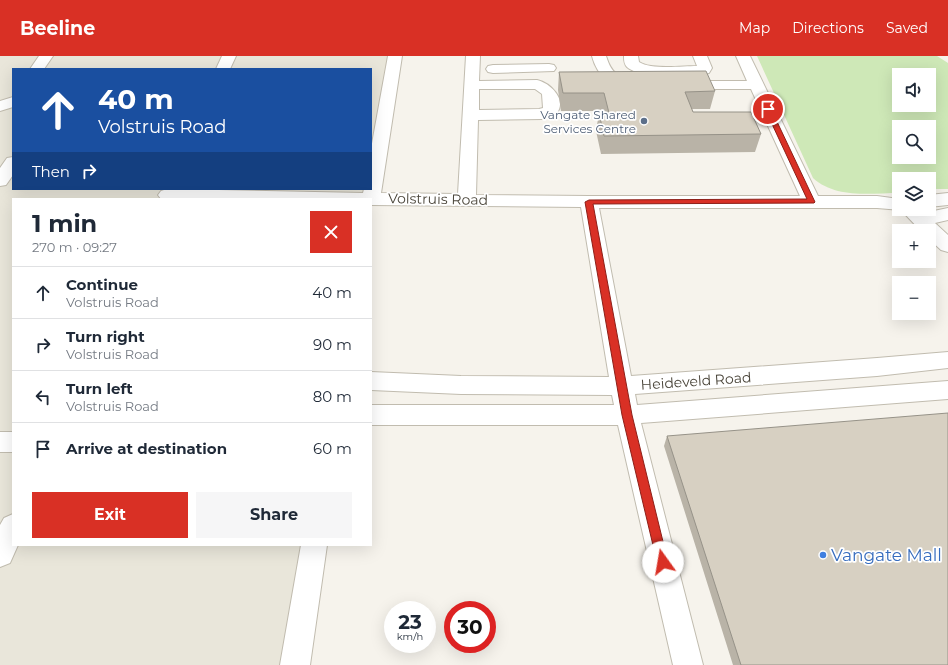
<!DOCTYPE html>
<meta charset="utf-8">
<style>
:root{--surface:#fff;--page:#f6f6f7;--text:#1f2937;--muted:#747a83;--line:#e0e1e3;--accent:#d93025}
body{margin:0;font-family:Montserrat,sans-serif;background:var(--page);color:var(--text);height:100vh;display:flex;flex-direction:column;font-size:15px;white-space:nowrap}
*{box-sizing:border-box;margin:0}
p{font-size:13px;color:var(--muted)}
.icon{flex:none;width:22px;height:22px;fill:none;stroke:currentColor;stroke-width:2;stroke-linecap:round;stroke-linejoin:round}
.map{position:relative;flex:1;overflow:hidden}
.side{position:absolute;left:12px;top:142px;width:360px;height:348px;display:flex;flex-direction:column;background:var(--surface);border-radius:0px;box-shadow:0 4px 16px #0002}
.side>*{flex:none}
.guide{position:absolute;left:12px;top:12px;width:360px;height:122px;border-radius:0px;box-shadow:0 4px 16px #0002;background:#1a4fa0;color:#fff;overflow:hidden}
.fabs{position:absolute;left:892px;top:12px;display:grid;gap:8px}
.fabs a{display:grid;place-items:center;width:44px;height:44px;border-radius:0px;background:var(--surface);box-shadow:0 4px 16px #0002;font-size:20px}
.speed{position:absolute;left:384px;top:545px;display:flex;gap:8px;font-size:20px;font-weight:700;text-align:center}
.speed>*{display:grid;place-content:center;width:52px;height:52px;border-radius:50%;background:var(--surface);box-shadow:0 4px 16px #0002;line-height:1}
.speed small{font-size:10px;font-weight:400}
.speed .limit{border:6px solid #d22;background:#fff;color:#111}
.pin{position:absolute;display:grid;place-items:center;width:34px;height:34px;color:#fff;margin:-17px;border:2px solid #fff;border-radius:50%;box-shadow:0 1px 4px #0007}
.me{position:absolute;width:44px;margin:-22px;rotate:347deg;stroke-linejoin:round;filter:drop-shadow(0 0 3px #0008)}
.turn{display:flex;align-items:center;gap:14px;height:84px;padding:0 20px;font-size:18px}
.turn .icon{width:52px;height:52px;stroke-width:2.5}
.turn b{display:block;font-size:28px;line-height:34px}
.then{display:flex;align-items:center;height:38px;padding:0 20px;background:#0003;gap:8px;font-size:15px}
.round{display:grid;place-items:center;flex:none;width:42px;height:42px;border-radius:0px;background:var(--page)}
.overview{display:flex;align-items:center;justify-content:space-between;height:68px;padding:0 20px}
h1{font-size:24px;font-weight:700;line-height:30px}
.action{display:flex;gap:8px;margin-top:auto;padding:8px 20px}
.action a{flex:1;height:46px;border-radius:0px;background:var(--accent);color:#fff;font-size:16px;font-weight:700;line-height:46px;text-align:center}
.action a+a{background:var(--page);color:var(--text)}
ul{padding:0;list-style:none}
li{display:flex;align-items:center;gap:12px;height:52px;padding:0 20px;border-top:1px solid var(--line)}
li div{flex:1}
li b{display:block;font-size:15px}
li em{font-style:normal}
header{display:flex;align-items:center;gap:24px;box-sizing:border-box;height:56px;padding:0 20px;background:var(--accent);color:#fff}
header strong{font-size:19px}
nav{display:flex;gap:22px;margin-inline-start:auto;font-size:14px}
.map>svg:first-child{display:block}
.residential{fill:#e9e6da;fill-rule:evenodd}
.green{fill:#cee8b7;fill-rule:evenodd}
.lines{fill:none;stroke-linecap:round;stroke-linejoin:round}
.minor-casing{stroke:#c1bcaf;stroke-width:2}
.minor{fill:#fff;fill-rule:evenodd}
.wall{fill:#b9b3a7}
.building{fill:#d7d0c2;stroke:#969288}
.route{fill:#d93025;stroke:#8d1f18}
.service-dot{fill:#5c6f8a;stroke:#fff;stroke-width:1.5}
.shop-dot{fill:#3f7fe0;stroke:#fff;stroke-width:1.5}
.labels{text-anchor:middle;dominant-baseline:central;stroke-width:3.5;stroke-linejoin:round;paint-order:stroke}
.far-service-label{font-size:12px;fill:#4e5e75;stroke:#fff;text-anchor:end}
.street-label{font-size:14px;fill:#4a453a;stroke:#fff}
.near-shop-label{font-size:17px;fill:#366cbe;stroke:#fff;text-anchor:start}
</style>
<header>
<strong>Beeline</strong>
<nav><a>Map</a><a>Directions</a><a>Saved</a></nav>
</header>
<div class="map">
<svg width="948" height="609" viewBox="0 0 948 609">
<rect width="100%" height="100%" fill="#f6f3ec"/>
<path class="residential" d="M0,0H395L371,143H13V489H314L295,609H0ZM13,13H371V133H13Z"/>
<path class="green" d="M757,0H937L948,7V133H929V123H899V137C871,137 836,143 813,122ZM899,19H929V49H899ZM899,71H929V101H899Z"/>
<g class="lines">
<defs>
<path id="minor" d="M39,0H53L44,13H30Z
M222,0H236L230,13H216Z
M388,0H402L381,137L458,138L466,0H480L479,25L537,24C550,27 567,43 557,57L542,63L478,64L476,139L589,140H800L751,33H683L678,32L676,29L678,26L683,25H747L736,0H750L818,140H877L899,143V153H920L924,157L948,152V164L935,167L948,179V196L941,194L929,183V175H921L901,154L877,152H599L631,320L877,302L948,296V312L877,320L635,338L637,349L948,325V343L641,367L703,609H673L618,369H371V349H614L612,339L461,338L371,334V316L461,320L609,321L581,151L371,149V143H161L158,139L161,135L167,133L363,137L364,133H371V93ZM479,33H535L542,38L543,52L539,53L479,54Z
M592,0H606C612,19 618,20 636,25L638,28L636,31C614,37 597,20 592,0Z
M624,0H638L639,6C651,14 682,10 697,10L693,0H707L712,12L709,17L704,18C687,19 640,23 627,11C624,8 624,4 624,0Z
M549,8L554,9L556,12L554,15L493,17L488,16L486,13L488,10L493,9Z
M13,41V51L0,55V45Z
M13,101V119L6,129L0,130V112L7,102Z
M948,137V149L929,151V139Z
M0,376H13V396H0Z
M13,458V489H18L10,507L0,511V469L4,462Z
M301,489H327L310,609H280Z"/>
</defs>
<use href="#minor" class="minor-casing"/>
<use href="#minor" class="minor"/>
</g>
<path class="wall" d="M559,16L715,35L710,53H692L693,56L761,78L755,96L601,98L596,75L599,57H602L601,55H561L558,34Z
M667,380L948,609H733L664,390Z"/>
<path class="building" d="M706,15L715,35L685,36L693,56H751L761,78L604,80L599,57H609L604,37H563L559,16Z
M948,357V609H741L667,380Z"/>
<path class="route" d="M768,51L771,53L815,146L814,147L593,148L632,359L668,506L667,510L663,511L659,510L657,506L622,359L585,146L589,144L807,143L765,53Z"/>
<circle class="service-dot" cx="644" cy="65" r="4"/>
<circle class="shop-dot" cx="823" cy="499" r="4"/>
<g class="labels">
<g class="far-service-label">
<text x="636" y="58">Vangate Shared<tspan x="636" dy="14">Services Centre</tspan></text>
</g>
<g class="street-label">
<text transform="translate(438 143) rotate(1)">Volstruis Road</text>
<text transform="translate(696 325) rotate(-4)">Heideveld Road</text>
</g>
<g class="near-shop-label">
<text x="831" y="499">Vangate Mall</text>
</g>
</g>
</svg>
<div class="fabs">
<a><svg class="icon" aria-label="sound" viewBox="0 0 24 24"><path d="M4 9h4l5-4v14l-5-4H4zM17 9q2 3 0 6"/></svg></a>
<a><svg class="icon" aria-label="search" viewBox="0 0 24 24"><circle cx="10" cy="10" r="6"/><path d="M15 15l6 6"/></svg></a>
<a><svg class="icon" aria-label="layers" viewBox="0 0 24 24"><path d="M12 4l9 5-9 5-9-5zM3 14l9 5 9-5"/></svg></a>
<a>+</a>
<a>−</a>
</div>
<div class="speed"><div>23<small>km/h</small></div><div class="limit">30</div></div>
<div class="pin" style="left:768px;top:53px;background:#d93025"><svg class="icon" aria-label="arrive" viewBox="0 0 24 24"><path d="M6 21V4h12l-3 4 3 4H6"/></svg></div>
<svg class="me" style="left:663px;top:506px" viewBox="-20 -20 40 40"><circle r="19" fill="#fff"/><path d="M0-13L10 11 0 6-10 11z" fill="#d93025"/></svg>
<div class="guide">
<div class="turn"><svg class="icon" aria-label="ahead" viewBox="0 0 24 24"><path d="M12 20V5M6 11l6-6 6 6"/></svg><div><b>40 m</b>Volstruis Road</div></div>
<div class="then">Then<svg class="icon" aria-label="right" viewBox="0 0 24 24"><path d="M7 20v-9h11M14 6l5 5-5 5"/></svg></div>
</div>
<section class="side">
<div class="overview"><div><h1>1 min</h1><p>270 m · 09:27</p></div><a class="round" style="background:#d93025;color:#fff"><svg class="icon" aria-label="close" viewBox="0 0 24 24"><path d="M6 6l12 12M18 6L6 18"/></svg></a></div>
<ul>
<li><svg class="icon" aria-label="ahead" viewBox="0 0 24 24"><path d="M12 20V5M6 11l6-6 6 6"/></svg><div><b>Continue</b><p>Volstruis Road</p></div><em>40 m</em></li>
<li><svg class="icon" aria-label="right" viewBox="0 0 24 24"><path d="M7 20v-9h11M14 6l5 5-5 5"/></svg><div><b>Turn right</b><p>Volstruis Road</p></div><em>90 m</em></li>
<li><svg class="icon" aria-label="left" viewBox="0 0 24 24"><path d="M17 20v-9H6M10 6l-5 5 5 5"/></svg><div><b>Turn left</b><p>Volstruis Road</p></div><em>80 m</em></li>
<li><svg class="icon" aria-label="arrive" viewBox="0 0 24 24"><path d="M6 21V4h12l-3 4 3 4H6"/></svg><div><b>Arrive at destination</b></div><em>60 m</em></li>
</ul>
<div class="action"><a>Exit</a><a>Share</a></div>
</section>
</div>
